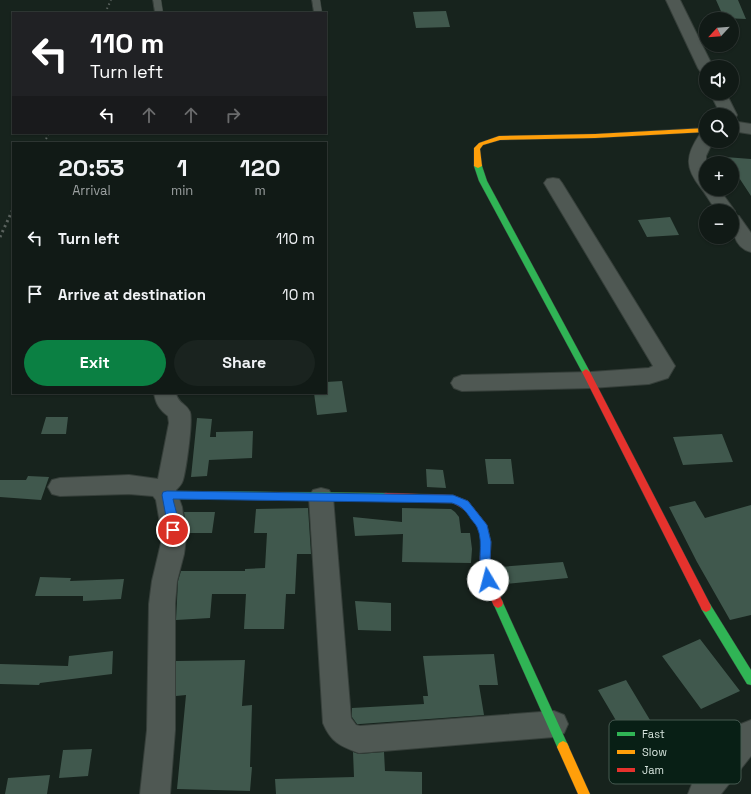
<!DOCTYPE html>
<meta charset="utf-8">
<style>
:root{--surface:#111a16;--page:#1a231f;--text:#f1f3f6;--muted:#9ca1a1;--line:#303835;--accent:#0b8043}
body{margin:0;font-family:"Space Grotesk",sans-serif;background:var(--page);color:var(--text);height:100vh;display:flex;flex-direction:column;font-size:15px;white-space:nowrap}
*{box-sizing:border-box;margin:0}
p{font-size:13px;color:var(--muted)}
.icon{flex:none;width:22px;height:22px;fill:none;stroke:currentColor;stroke-width:2;stroke-linecap:round;stroke-linejoin:round}
.map{position:relative;flex:1;overflow:hidden}
.side{position:absolute;left:12px;top:142px;width:315px;height:252px;display:flex;flex-direction:column;background:var(--surface);border-radius:0px;box-shadow:0 1px 3px #0004,0 0 0 1px var(--line)}
.side>*{flex:none}
.guide{position:absolute;left:12px;top:12px;width:315px;height:122px;border-radius:0px;box-shadow:0 1px 3px #0004,0 0 0 1px var(--line);background:#202124;color:#fff;overflow:hidden}
.needle{width:26px;rotate:244deg}
.fabs{position:absolute;left:699px;top:12px;display:grid;gap:8px}
.fabs a{display:grid;place-items:center;width:40px;height:40px;border-radius:50%;background:var(--surface);box-shadow:0 1px 3px #0004,0 0 0 1px var(--line);font-size:20px}
.pin{position:absolute;display:grid;place-items:center;width:34px;height:34px;color:#fff;margin:-17px;border:2px solid #fff;border-radius:50%;box-shadow:0 1px 4px #0007}
.me{position:absolute;width:44px;margin:-22px;rotate:352deg;stroke-linejoin:round;filter:drop-shadow(0 0 3px #0008)}
.turn{display:flex;align-items:center;gap:14px;height:84px;padding:0 12px;font-size:18px}
.turn .icon{width:52px;height:52px;stroke-width:2.5}
.turn b{display:block;font-size:28px;line-height:34px}
.lanes{display:flex;align-items:center;height:38px;padding:0 12px;background:#0003;justify-content:center;gap:20px;direction:ltr}
.lanes .off{opacity:.35}
.eta{display:flex;justify-content:space-evenly;align-items:center;height:68px;text-align:center}
.eta b{font-size:24px;font-weight:700;line-height:28px}
.button{display:flex;gap:8px;margin-top:auto;padding:8px 12px}
.button a{flex:1;height:46px;border-radius:24px;background:var(--accent);color:#fff;font-size:16px;font-weight:700;line-height:46px;text-align:center}
.button a+a{background:var(--page);color:var(--text)}
ul{padding:0;list-style:none}
li{display:flex;align-items:center;gap:12px;height:56px;padding:0 12px}
li div{flex:1}
li b{display:block;font-size:15px}
li em{font-style:normal}
.map>svg:first-child{display:block}
.building{fill:#40584d}
.lines{fill:none;stroke-linecap:round;stroke-linejoin:round}
.lane-casing{stroke:#363f3a;stroke-width:1}
.street-casing{stroke:#363f3a;stroke-width:2}
.fast-casing{stroke:#363f3a;stroke-width:1}
.slow-casing{stroke:#363f3a;stroke-width:1}
.jam-casing{stroke:#363f3a;stroke-width:1}
.lane{fill:#4f5853;fill-rule:evenodd}
.street{fill:#4f5853;fill-rule:evenodd}
.fast{fill:#30b455;fill-rule:evenodd}
.slow{fill:#ff9f0a;fill-rule:evenodd}
.jam{fill:#e5322d;fill-rule:evenodd}
.rail-far1{stroke:#5a625e;stroke-width:2;stroke-dasharray:1.5 3;stroke-linecap:butt}
.rail{stroke:#5a625e;stroke-width:3;stroke-dasharray:2 3.5;stroke-linecap:butt}
.route{fill:#1a73e8;stroke:#114b97}
.key{fill:#081f15;stroke:#465a51;stroke-width:1}
.key-label{font-size:11px;fill:#d5e3dc}
</style>
<div class="map">
<svg width="751" height="794" viewBox="0 0 751 794">
<rect width="100%" height="100%" fill="#17231d"/>
<path class="building" d="M716,0H738L746,19L724,18Z
M446,11L450,27L416,28L413,12Z
M725,157L751,159V196L732,167V163H729Z
M670,217L679,235L647,237L638,220Z
M342,381L347,412L317,415L314,393H326V382Z
M46,417H68L66,434H41Z
M197,418L212,419L210,437H216V432L253,431L252,458L209,460L207,476L191,477Z
M722,434L733,462L683,465L673,437Z
M485,459H511L514,484H488Z
M426,469L443,470L446,488L427,487Z
M28,476L49,477L41,500L0,497V480H26Z
M695,501L705,518L751,505V615L730,620L697,562L669,507Z
M308,508L311,554H297L295,594H286L284,629H244L246,594H212L210,618L176,620L178,581L181,571H245V569L265,568L267,533H254L256,509Z
M402,508L451,509L455,512L459,517L461,533H470L472,549L471,563L402,562L403,534L355,536L353,517L402,522Z
M184,512H215L212,533H187Z
M563,562L568,578L505,584L502,580L500,567Z
M40,577L71,578L70,581L124,579L121,599L83,601V596H35Z
M355,601L391,603V631L358,630Z
M700,639L740,691L701,709L662,656Z
M113,651L112,674L40,683L39,685L0,684V664L68,666L69,656Z
M494,654L498,685H479L484,715L360,724H357L352,717V708L424,704L423,696H428L423,656Z
M245,660L242,706L252,705L250,767H252L250,791L177,789L186,695L176,696V661Z
M626,680L662,740L634,751L598,690Z
M92,749L88,776L59,778L63,750Z
M353,752L359,754L384,752L385,771L422,772V794H276L275,779L354,777Z
M50,775L47,794H5L8,778Z"/>
<g class="lines">
<defs>
<path id="lane" d="M153,0H161L163,13H155Z
M312,0H320L322,13H314Z"/>
<path id="street" d="M666,0H680L713,67H706V73L700,71L698,68Z
M710,93H726L737,115L735,119H732V115H721Z
M732,121L751,124V134L732,131Z
M706,133V141H713L706,156V189H719L735,211L733,215L739,216L751,233V252C732,247 732,227 732,211H717C711,204 706,194 701,188C685,168 685,156 700,134Z
M553,178L559,179L562,183L675,366L668,378L649,384L591,388L462,391L454,388L451,383L454,378L462,375L591,372L649,368L653,366L544,183L547,179Z
M154,393H176C178,404 186,403 190,412C193,421 186,470 183,480C182,484 179,487 176,490L182,507L186,538L184,554L177,581L175,604V730L170,794H140L147,730L149,604L152,581L161,543L160,523L156,500L153,496L129,494L60,496L52,494L48,487L52,480L60,478L129,475L158,479L169,423L168,416C159,409 156,404 154,393Z
M321,488L329,490L333,497L351,718L356,725L360,726L554,711L564,715L568,724L564,733L554,737L359,753C340,746 331,742 323,723L309,497L313,490Z
M751,720V756L721,794H688L692,784L741,724Z"/>
<path id="fast" d="M475,164H481L482,166L487,181L590,372L589,374L586,375L582,372L479,181L474,166Z
M167,491L386,493L389,494L391,497L389,500L386,501L167,499L164,498L162,495L164,492Z
M498,598L502,600L503,603L567,743L569,747L567,751L563,753L559,751L493,603L494,600Z
M706,602L710,604L751,670V685L747,684L702,610L701,607L702,604Z"/>
<path id="slow" d="M706,128V132L595,138L500,140L483,145L480,149L482,166L478,168L474,166V148L479,143L499,136L595,134Z
M563,741L567,743L590,794H578L557,747L559,743Z"/>
<path id="jam" d="M586,369L590,372L710,604L711,607L710,610L706,612L702,610L582,372Z
M386,493L453,495L468,501L487,525L491,542L490,563L493,580L503,603L502,606L498,608L494,606C488,593 482,580 480,565C479,558 481,551 481,544C481,526 468,509 452,503L386,501L383,500L381,497L383,494Z"/>
</defs>
<use href="#lane" class="lane-casing"/>
<use href="#street" class="street-casing"/>
<use href="#fast" class="fast-casing"/>
<use href="#slow" class="slow-casing"/>
<use href="#jam" class="jam-casing"/>
<use href="#lane" class="lane"/>
<use href="#street" class="street"/>
<use href="#fast" class="fast"/>
<use href="#slow" class="slow"/>
<use href="#jam" class="jam"/>
<path class="rail-far1" d="M105,13L111,0
M44,143L49,133"/>
<path class="rail" d="M0,237L13,209"/>
</g>
<path class="route" d="M167,491L453,495L468,501L487,525L491,542L490,562L493,580L491,583L488,584L484,583C475,565 485,544 477,527C475,523 471,520 469,516C464,509 461,506 452,503L173,499C175,509 181,523 176,533H169L162,495L163,492Z"/>
<rect x="609" y="720" width="132" height="64" rx="6" class="key"/>
<rect x="617" y="732" width="18" height="4" fill="#30b455"/>
<rect x="617" y="750" width="18" height="4" fill="#ff9f0a"/>
<rect x="617" y="768" width="18" height="4" fill="#e5322d"/>
<g class="key-label">
<text x="642" y="738">Fast</text>
<text x="642" y="756">Slow</text>
<text x="642" y="774">Jam</text>
</g>
</svg>
<div class="fabs">
<a><svg class="needle" viewBox="-14 -14 28 28"><path d="M0-13l5 13h-10z" fill="#e53935"/><path d="M0 13l5-13h-10z" fill="#9ca1a1"/></svg></a>
<a><svg class="icon" aria-label="sound" viewBox="0 0 24 24"><path d="M4 9h4l5-4v14l-5-4H4zM17 9q2 3 0 6"/></svg></a>
<a><svg class="icon" aria-label="search" viewBox="0 0 24 24"><circle cx="10" cy="10" r="6"/><path d="M15 15l6 6"/></svg></a>
<a>+</a>
<a>−</a>
</div>
<div class="pin" style="left:173px;top:530px;background:#d93025"><svg class="icon" aria-label="arrive" viewBox="0 0 24 24"><path d="M6 21V4h12l-3 4 3 4H6"/></svg></div>
<svg class="me" style="left:488px;top:580px" viewBox="-20 -20 40 40"><circle r="19" fill="#fff"/><path d="M0-13L10 11 0 6-10 11z" fill="#1a73e8"/></svg>
<div class="guide">
<div class="turn"><svg class="icon" aria-label="left" viewBox="0 0 24 24"><path d="M17 20v-9H6M10 6l-5 5 5 5"/></svg><div><b>110 m</b>Turn left</div></div>
<div class="lanes"><svg class="icon" aria-label="left" viewBox="0 0 24 24"><path d="M17 20v-9H6M10 6l-5 5 5 5"/></svg><svg class="icon off" aria-label="ahead" viewBox="0 0 24 24"><path d="M12 20V5M6 11l6-6 6 6"/></svg><svg class="icon off" aria-label="ahead" viewBox="0 0 24 24"><path d="M12 20V5M6 11l6-6 6 6"/></svg><svg class="icon off" aria-label="right" viewBox="0 0 24 24"><path d="M7 20v-9h11M14 6l5 5-5 5"/></svg></div>
</div>
<section class="side">
<div class="eta">
<div><b>20:53</b><p>Arrival</p></div>
<div><b>1</b><p>min</p></div>
<div><b>120</b><p>m</p></div>
</div>
<ul>
<li><svg class="icon" aria-label="left" viewBox="0 0 24 24"><path d="M17 20v-9H6M10 6l-5 5 5 5"/></svg><div><b>Turn left</b></div><em>110 m</em></li>
<li><svg class="icon" aria-label="arrive" viewBox="0 0 24 24"><path d="M6 21V4h12l-3 4 3 4H6"/></svg><div><b>Arrive at destination</b></div><em>10 m</em></li>
</ul>
<div class="button"><a>Exit</a><a>Share</a></div>
</section>
</div>
